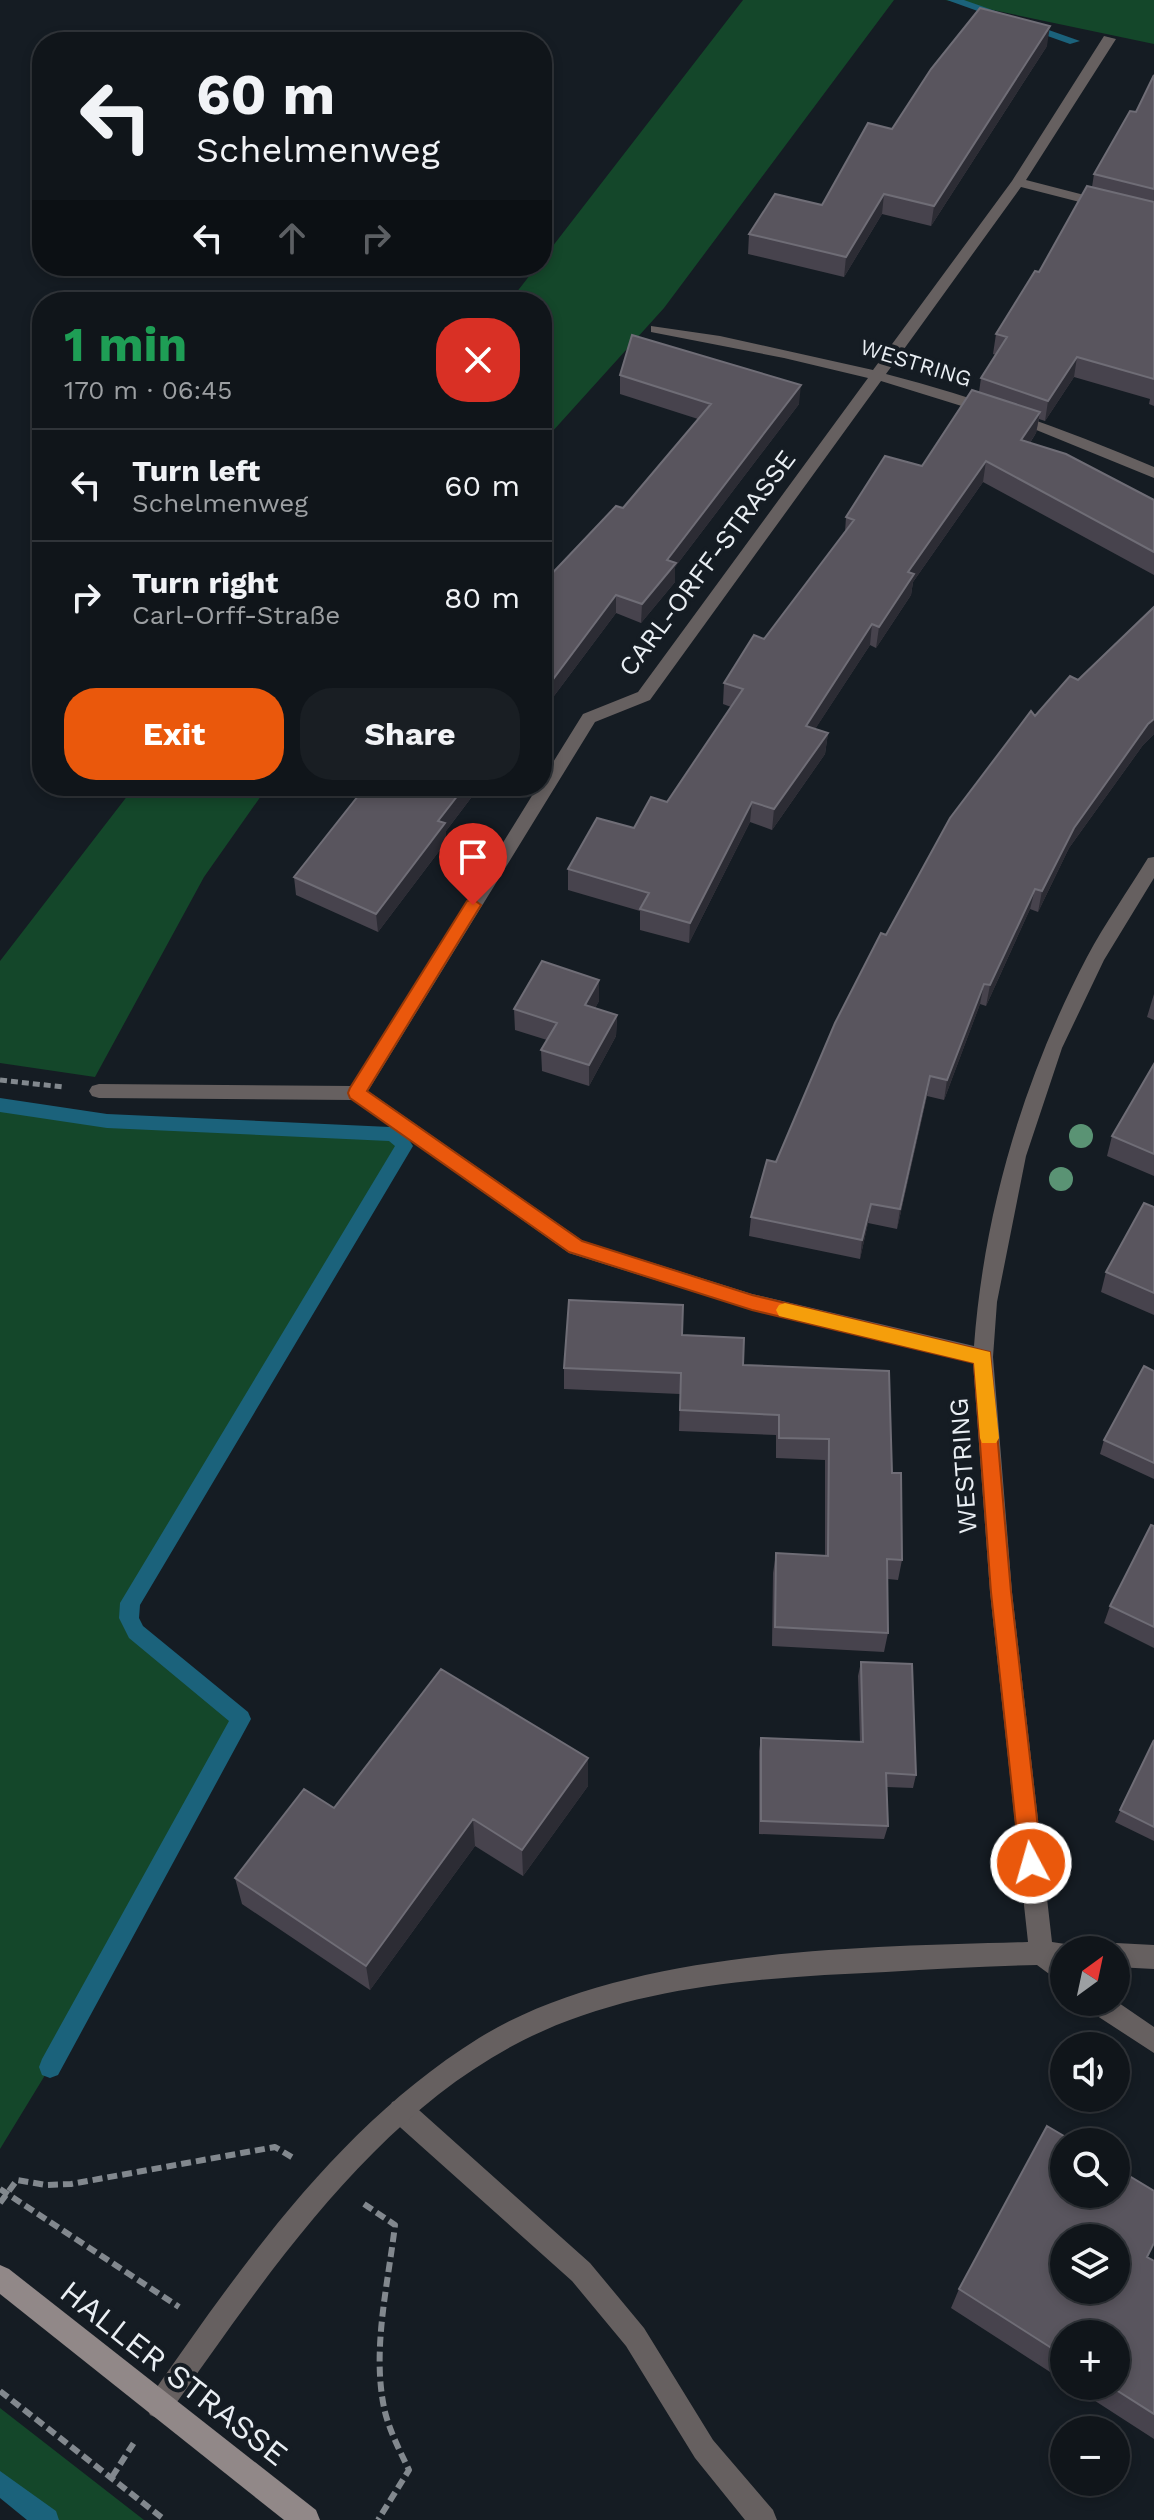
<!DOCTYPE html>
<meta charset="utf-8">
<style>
:root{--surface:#10151a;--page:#191e23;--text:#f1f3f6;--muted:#9c9fa2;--line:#303439;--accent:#ea580c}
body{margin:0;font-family:"Work Sans",sans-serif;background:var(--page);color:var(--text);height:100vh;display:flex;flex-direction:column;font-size:30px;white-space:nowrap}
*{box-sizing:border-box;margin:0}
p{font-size:26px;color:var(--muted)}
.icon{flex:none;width:44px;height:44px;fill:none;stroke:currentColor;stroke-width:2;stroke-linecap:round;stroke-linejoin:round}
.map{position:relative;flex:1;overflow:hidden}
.side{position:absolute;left:32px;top:292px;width:520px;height:504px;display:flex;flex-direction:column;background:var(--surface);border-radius:32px;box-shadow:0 4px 12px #0003,0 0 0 2px var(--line)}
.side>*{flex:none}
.guide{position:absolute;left:32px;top:32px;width:520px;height:244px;border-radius:32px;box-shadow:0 4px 12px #0003,0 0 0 2px var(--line);background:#10151a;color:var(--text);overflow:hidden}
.needle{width:52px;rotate:33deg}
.controls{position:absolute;left:1050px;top:1936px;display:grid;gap:16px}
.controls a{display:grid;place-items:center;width:80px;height:80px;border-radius:50%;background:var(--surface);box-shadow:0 4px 12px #0003,0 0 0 2px var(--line);font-size:40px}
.pin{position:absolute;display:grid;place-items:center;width:68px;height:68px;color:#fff;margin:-82px -34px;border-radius:50% 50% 50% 0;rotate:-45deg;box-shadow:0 0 8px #0007}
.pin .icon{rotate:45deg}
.me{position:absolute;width:88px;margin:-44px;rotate:354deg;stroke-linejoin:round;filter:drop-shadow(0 0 6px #0008)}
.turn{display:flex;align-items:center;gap:28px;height:168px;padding:0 32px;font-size:36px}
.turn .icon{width:104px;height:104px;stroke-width:2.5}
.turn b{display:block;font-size:56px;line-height:68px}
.lanes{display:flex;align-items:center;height:76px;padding:0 32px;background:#0003;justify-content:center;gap:40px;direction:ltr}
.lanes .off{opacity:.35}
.round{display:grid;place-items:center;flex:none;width:84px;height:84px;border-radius:32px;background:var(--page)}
.head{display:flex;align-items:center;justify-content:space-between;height:136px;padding:0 32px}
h1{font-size:48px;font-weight:700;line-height:60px;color:#1e9e55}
.primary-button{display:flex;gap:16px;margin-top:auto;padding:16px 32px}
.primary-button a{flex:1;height:92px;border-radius:32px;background:var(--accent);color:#fff;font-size:32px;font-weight:700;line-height:92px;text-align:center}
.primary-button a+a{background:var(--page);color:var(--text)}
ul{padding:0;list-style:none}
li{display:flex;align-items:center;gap:24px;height:112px;padding:0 32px;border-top:2px solid var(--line)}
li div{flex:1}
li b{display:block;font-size:30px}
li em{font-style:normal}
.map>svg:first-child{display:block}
.green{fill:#14472a}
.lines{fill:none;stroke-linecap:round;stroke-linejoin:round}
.stream{fill:#1b627b;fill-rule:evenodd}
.path-far1{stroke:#82888e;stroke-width:5;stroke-dasharray:7 4;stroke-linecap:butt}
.path{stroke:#82888e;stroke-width:6;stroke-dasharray:10 5;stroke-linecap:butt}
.lane{fill:#666060;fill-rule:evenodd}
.street{fill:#666060;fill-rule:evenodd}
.secondary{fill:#918888;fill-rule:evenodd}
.tree{fill:#5a9374}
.wall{fill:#47434d}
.shaded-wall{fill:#2c2c34}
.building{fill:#59555e;stroke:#6f6d76;stroke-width:2;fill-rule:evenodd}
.route{fill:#ea580c;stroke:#983908;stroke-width:2}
.slow{fill:#f59e0b}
.labels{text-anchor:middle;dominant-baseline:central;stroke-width:8;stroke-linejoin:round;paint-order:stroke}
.far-street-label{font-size:22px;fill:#e9eef3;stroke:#151c23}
.street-label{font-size:26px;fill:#e9eef3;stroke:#151c23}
.near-street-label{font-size:32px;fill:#e9eef3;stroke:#151c23}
</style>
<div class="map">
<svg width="1154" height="2520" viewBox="0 0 1154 2520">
<rect width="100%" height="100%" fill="#151c23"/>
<path class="green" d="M743,0H894L664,308L542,443V302H509L537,266H542V260Z
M945,0H1154V44Z
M135,786H268L204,877L95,1077L0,1063V961Z
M0,1105L107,1121L390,1134L398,1137L404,1146L130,1603L129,1618L136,1632L241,1719L50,2067L0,2149Z
M0,2408L144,2520H54L0,2475Z"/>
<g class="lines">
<path class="stream" d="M947,0H964L1080,41L1070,44Z
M0,1098L107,1114L390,1127L404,1132L413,1146L140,1605L139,1618L143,1626L248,1712L251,1719L58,2075L50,2078L42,2075L39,2067L42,2059L229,1721L129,1638L119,1618L120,1603L395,1146L389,1141L107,1128L0,1112Z
M0,2471L56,2511L59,2520H27L0,2498Z"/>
<path class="path-far1" d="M0,1080L63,1087"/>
<path class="path" d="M0,2189L179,2307
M0,2203L17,2180L46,2185L71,2184L275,2147L295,2159
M364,2204L395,2225C388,2285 371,2352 385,2412C390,2432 400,2451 409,2470L378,2520
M0,2391L165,2520
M112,2477L135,2441"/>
<path class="lane" d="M401,2099L410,2102L590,2263L644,2328L713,2440L773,2510L777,2520H745L695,2458L626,2346L572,2281L392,2120L389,2111L392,2102Z"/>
<path class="street" d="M1104,36L1116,39L1026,180L1154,213V221L1021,187L886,374C978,398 1067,430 1154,467V478L1029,427L881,381L650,700L595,722L368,1091L583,1241L752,1294L974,1346C984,1211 1024,1077 1087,957C1105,923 1128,891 1148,858L1154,857V878L1104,960L1062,1048L1026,1156L997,1302L993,1357L1012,1592L1052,1942L1072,1945L1075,1950H1064V1985L1037,1965C986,1966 936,1969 886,1972C772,1977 649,1984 543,2031C380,2103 267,2275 168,2415L159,2419L150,2415L146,2406L150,2397C243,2264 339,2125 479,2038C625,1948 860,1947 1028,1942L990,1592L973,1363L752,1310L569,1253L353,1100L99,1098L92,1096L89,1091L92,1086L99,1084L352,1086L538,786H542V780L583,714L638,692L868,378L784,358L656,333L651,332V326L720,336L873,370L1012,181Z
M1116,1943L1154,1945V1969L1116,1967V1950H1106Z
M1116,2001L1154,2027V2053L1088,2010L1085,2002Z"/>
<path class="secondary" d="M0,2265L9,2269L316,2510L320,2520H284L0,2294Z"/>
</g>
<g class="tree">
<circle cx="1081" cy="1136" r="12"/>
<circle cx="1061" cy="1179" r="12"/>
</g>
<path class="wall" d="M1047,46L931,226L882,214L844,277L748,254L749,234L822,205L892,129Z
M1154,75V406L1149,404L1150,399L1074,377L1045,421L1039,419L1036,433L1030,443L1154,500V575L983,482L913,582L911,595L876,648L870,645L815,729L828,733L825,754L772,830L750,822L689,943L640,930V911L568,890V869L634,828L667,802L731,707L723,704L724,683L764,639L845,532L846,517L922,466L979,392L981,378L996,355L993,354L996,334L1039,272L1092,187L1094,174L1136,112Z
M620,375L799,404L675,567V582L641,623L616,613L545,708L542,707V584L623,508L698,419L620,394Z
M1154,607V734L1143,745L1069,848L1038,912L1030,909L986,1006L980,1004L944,1100L927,1096L897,1229L868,1223L860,1259L749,1236L751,1217L776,1162L886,935L1035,716L1078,680Z
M366,786H480L446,831V842L378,932L296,895L294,877Z
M1154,994V1020L1147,1017Z
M599,1001L595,1008L617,1015L616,1036L589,1086L542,1071L541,1050L547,1040L515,1030L514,1009Z
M1154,1064V1176L1107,1156L1112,1136Z
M1154,1207V1315L1101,1292L1106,1272Z
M682,1335L743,1365L892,1473L902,1560L898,1580L888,1579V1633L884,1652L772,1646L773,1573L776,1553L825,1556V1460L776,1458V1435L679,1431L680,1394L564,1389V1368Z
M1154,1371V1479L1100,1454L1104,1440Z
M1154,1526V1648L1104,1623L1110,1606Z
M861,1662L916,1775L913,1788L887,1787L888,1826L884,1839L759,1834V1751L761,1738L860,1742L858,1676Z
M1154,1740V1841L1115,1822Z
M588,1786L523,1876L475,1846L370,1990L242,1904L235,1878L334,1808Z
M1147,2257L1154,2261V2439L1072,2386H1116L1064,2334V2381L951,2308L959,2289Z"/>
<path class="shaded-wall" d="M1050,26L1047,46L931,226L934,206Z
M884,194L882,214L844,277L846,257Z
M1077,357L1074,377L1045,421L1048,401Z
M801,385L799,404L675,567V582L641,623L642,604L667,560Z
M1040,412L1036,433L1018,461L1021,440Z
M986,461L983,482L913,582L911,595L876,648L879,627L908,572Z
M616,595V613L545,708V690Z
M872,624L870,645L804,746L806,726Z
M1154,719V734L1143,745L1069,848L1038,912L1042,891L1074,828L1148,724Z
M828,733L825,754L772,830L774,809Z
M465,786H480L446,831V842L378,932L376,914L438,821Z
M752,802L750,822L689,943L690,923Z
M1035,889L1030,909L986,1006L990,985Z
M599,980V1001L585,1026V1005Z
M984,984L980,1004L944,1100L947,1080Z
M617,1015L616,1036L589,1086V1065Z
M930,1076L927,1096L897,1229L900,1209Z
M871,1204L868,1223L860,1259L862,1240Z
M588,1758V1786L523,1876L522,1850Z
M473,1819L475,1846L370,1990L366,1966Z"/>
<path class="building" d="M980,8L1050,26L934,206L884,194L846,257L749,234L775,194L822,205L868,123L892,129L931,69Z
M1154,75V189L1094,174L1130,111L1136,112Z
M1087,186L1154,202V379L1077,357L1048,401L981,378L1007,337L996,334L1035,271L1039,272Z
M632,335L801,385L667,560L676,563L642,604L616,595L545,690L542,689V584L616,506L623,508L711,404L620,375Z
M972,390L1040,412L1021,440L1066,454L1154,500V552L986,461L908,572L914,574L879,627L872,624L806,726L828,733L774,809L752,802L690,923L640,909L649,893L568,869L597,818L634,828L651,797L667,802L743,689L724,683L754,635L764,639L854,520L846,517L885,456L922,466Z
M1154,607V719L1148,724L1074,828L1042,891L1035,889L990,985L984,984L947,1080L930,1076L900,1209L871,1204L862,1240L751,1217L767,1160L776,1162L835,1023L881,933L886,935L950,818L1031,711L1035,716L1070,676L1078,680Z
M366,786H465L438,821L445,823L376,914L294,877Z
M542,961L599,980L585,1005L617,1015L589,1065L541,1050L557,1023L514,1009Z
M1154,1064V1154L1112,1136Z
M1144,1203L1154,1207V1293L1106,1272Z
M569,1300L683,1305L682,1335L744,1338L743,1365L889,1371L892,1473H901L902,1560L887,1559L888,1633L775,1627L776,1553L828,1556L829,1439L779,1438V1415L680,1410L681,1373L564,1368Z
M1144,1366L1154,1371V1463L1104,1440Z
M1151,1525L1154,1526V1627L1110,1606Z
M861,1662L912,1664L916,1775L886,1773L888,1826L761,1821V1738L863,1742Z
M441,1669L588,1758L522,1850L473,1819L366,1966L235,1878L304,1789L334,1808Z
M1154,1740V1827L1120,1810Z
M1047,2126L1074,2142H1064V2194H1116V2168L1154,2191V2243L1147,2257L1154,2261V2414L1110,2386H1116V2334H1064V2356L959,2289ZM1064,2238H1116V2290H1064Z"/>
<path class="route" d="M473,899L481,905L367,1091L582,1241L752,1295L990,1352L1011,1592L1042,1863L1039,1870L1031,1873L1023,1870L1020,1863L991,1592L974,1363L752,1310L569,1252L350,1098L348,1093L350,1088L467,901Z"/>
<path class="slow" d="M785,1303L990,1352L999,1438L996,1443H982L980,1438L974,1363L779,1316L776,1310L779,1305Z"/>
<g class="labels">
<g class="far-street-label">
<text transform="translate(916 363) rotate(17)">WESTRING</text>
</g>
<g class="street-label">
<text transform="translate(707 563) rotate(-53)">CARL-ORFF-STRASSE</text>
<text transform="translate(963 1466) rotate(-94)">WESTRING</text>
</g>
<g class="near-street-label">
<text transform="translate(174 2373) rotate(38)">HALLER STRASSE</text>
</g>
</g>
</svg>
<div class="controls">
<a><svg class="needle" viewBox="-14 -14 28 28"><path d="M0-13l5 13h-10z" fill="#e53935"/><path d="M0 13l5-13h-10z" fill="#9c9fa2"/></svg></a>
<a><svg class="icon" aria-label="sound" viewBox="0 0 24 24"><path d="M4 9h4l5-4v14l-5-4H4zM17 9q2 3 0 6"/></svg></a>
<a><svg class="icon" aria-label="search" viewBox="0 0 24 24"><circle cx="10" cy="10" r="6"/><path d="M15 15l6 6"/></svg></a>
<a><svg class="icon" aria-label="layers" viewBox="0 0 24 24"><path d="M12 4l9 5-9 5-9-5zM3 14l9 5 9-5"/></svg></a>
<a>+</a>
<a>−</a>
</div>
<div class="pin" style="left:473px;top:905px;background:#d93025"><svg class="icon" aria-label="arrive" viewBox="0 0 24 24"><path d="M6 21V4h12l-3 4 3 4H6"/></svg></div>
<svg class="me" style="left:1031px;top:1863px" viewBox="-20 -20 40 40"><circle r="17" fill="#ea580c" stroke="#fff" stroke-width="3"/><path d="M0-11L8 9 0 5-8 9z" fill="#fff"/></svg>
<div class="guide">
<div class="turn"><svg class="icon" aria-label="left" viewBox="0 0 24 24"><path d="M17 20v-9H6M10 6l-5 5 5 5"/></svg><div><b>60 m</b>Schelmenweg</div></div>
<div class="lanes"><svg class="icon" aria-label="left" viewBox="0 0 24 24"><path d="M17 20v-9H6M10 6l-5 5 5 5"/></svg><svg class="icon off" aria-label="ahead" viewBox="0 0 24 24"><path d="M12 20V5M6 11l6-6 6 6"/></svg><svg class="icon off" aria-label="right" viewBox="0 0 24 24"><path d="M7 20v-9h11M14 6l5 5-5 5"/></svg></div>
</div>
<section class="side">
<div class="head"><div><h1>1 min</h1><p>170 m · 06:45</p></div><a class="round" style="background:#d93025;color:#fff"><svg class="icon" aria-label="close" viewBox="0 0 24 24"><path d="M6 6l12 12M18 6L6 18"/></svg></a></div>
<ul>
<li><svg class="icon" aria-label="left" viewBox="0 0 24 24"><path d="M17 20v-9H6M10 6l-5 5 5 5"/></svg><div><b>Turn left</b><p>Schelmenweg</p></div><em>60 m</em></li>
<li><svg class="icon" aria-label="right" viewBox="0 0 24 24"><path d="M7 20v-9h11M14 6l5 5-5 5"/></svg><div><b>Turn right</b><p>Carl-Orff-Straße</p></div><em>80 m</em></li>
</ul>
<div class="primary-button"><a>Exit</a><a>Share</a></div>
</section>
</div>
